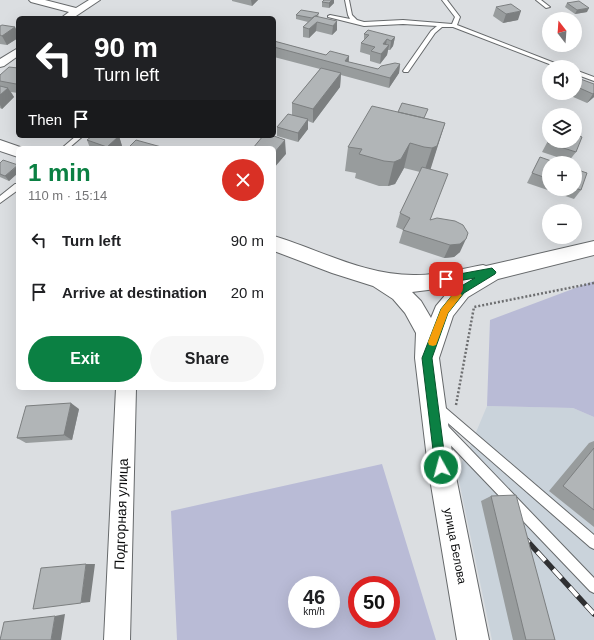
<!DOCTYPE html>
<meta charset="utf-8">
<style>
:root{--surface:#fff;--page:#f6f6f6;--text:#202124;--muted:#757577;--accent:#0b8043}
body{margin:0;font-family:Arial,sans-serif;background:var(--page);color:var(--text);height:100vh;display:flex;flex-direction:column;font-size:15px;white-space:nowrap}
*{box-sizing:border-box;margin:0}
p{font-size:13px;color:var(--muted)}
.icon{flex:none;width:22px;height:22px;fill:none;stroke:currentColor;stroke-width:2;stroke-linecap:round;stroke-linejoin:round}
.map{position:relative;flex:1;overflow:hidden}
.sheet{position:absolute;left:16px;top:146px;width:260px;height:244px;display:flex;flex-direction:column;background:var(--surface);border-radius:6px;box-shadow:0 4px 16px #0002}
.sheet>*{flex:none}
.guide{position:absolute;left:16px;top:16px;width:260px;height:122px;border-radius:6px;box-shadow:0 4px 16px #0002;background:#202124;color:#fff;overflow:hidden}
.needle{width:26px;rotate:343deg}
.buttons{position:absolute;left:542px;top:12px;display:grid;gap:8px}
.buttons a{display:grid;place-items:center;width:40px;height:40px;border-radius:50%;background:var(--surface);box-shadow:0 4px 16px #0002;font-size:20px}
.speed{position:absolute;left:288px;top:576px;display:flex;gap:8px;font-size:20px;font-weight:700;text-align:center}
.speed>*{display:grid;place-content:center;width:52px;height:52px;border-radius:50%;background:var(--surface);box-shadow:0 4px 16px #0002;line-height:1}
.speed small{font-size:10px;font-weight:400}
.speed .limit{border:6px solid #d22;background:#fff;color:#111}
.pin{position:absolute;display:grid;place-items:center;width:34px;height:34px;color:#fff;margin:-17px;border-radius:8px;box-shadow:0 2px 6px #0006}
.me{position:absolute;width:44px;margin:-22px;rotate:353deg;stroke-linejoin:round;filter:drop-shadow(0 0 3px #0008)}
.turn{display:flex;align-items:center;gap:14px;height:84px;padding:0 12px;font-size:18px}
.turn .icon{width:52px;height:52px;stroke-width:2.5}
.turn b{display:block;font-size:28px;line-height:34px}
.then{display:flex;align-items:center;height:38px;padding:0 12px;background:#0003;gap:8px;font-size:15px}
.round{display:grid;place-items:center;flex:none;width:42px;height:42px;border-radius:21px;background:var(--page)}
.headline{display:flex;align-items:center;justify-content:space-between;height:68px;padding:0 12px}
h1{font-size:24px;font-weight:800;line-height:30px;color:var(--accent)}
.action{display:flex;gap:8px;margin-top:auto;padding:8px 12px}
.action a{flex:1;height:46px;border-radius:24px;background:var(--accent);color:#fff;font-size:16px;font-weight:800;line-height:46px;text-align:center}
.action a+a{background:var(--page);color:var(--text)}
ul{padding:0;list-style:none}
li{display:flex;align-items:center;gap:12px;height:52px;padding:0 12px}
li div{flex:1}
li b{display:block;font-size:15px}
li em{font-style:normal}
.map>svg:first-child{display:block}
.built{fill:#cad3db}
.green{fill:#b9bbd6;fill-rule:evenodd}
.lines{fill:none;stroke-linecap:round;stroke-linejoin:round}
.service-casing{stroke:#66696b;stroke-width:2}
.minor-casing{stroke:#66696b;stroke-width:2}
.secondary-casing{stroke:#66696b;stroke-width:2}
.path{stroke:#6d6e70;stroke-width:2.5;stroke-dasharray:2 2;stroke-linecap:butt}
.service{fill:#fff;fill-rule:evenodd}
.minor{fill:#fff;fill-rule:evenodd}
.secondary{fill:#fff;fill-rule:evenodd}
.rail-casing{stroke:#2f3032;stroke-width:5.5}
.rail{stroke:#fff;stroke-width:4;stroke-dasharray:12;stroke-linecap:butt}
.wall{fill:#989c9d}
.shaded-wall{fill:#7c7f80}
.building{fill:#b1b5b7;stroke:#7c7f80}
.route{fill:#0b8043;stroke:#07532c}
.slow{fill:#f59e0b}
.labels{text-anchor:middle;dominant-baseline:central;stroke-width:4;stroke-linejoin:round;paint-order:stroke}
.street-label{font-size:12px;fill:#0a0b0c;stroke:#fff}
.near-street-label{font-size:14px;fill:#0a0b0c;stroke:#fff}
</style>
<div class="map">
<svg width="594" height="640" viewBox="0 0 594 640">
<rect width="100%" height="100%" fill="#dbdee1"/>
<path class="built" d="M487,406L573,408L594,417V640H492L457,471L469,449Z"/>
<path class="green" d="M594,281V417L573,408L487,406L490,320Z
M382,464L436,640H177L171,511ZM297,585H331V619H297ZM357,585H391V619H357Z"/>
<g class="lines">
<defs>
<path id="service" d="M345,0H349L352,15L357,20L364,22L403,20L452,24L455,17L442,0H447L460,17L457,25L565,67H557L453,27H442L435,33L408,72H404L403,71L431,31L437,26L403,24L364,26L328,17V16L330,15L350,19L348,15Z
M536,0H541L550,7L546,8Z
M575,70L594,77V81L575,74Z
M76,136H83L69,148H62Z
M15,184H18V190L0,203V196Z
M437,402L441,404L594,535V549L590,547L433,410L432,407L433,404Z
M441,422L445,423L594,578V593L590,591L437,431L436,427L437,423Z"/>
<path id="minor" d="M29,0H45L76,8L89,0H100L73,18H61L69,12L31,2Z
M18,48V56L4,66L0,67V59Z
M116,388H136L130,640H104Z"/>
<path id="secondary" d="M0,140L23,148H18V157L0,151Z
M274,236C320,250 366,276 416,275C439,275 461,269 483,265L486,266L594,241V255L498,279L468,297L453,316L439,358L454,467L489,640H457L428,467L415,358L416,333L405,313L393,299L373,286L332,273L274,251ZM452,287L436,306L431,318L421,301L412,292Z"/>
</defs>
<use href="#service" class="service-casing"/>
<use href="#minor" class="minor-casing"/>
<use href="#secondary" class="secondary-casing"/>
<path class="path" d="M456,405L474,307L594,283"/>
<use href="#service" class="service"/>
<use href="#minor" class="minor"/>
<use href="#secondary" class="secondary"/>
<defs>
<path id="rail" d="M521,534L594,614"/>
</defs>
<use href="#rail" class="rail-casing"/>
<use href="#rail" class="rail"/>
</g>
<path class="wall" d="M232,0H258L252,6L232,1Z
M324,0H334V3L329,8L322,7V2Z
M567,3L587,12L575,14L565,7Z
M496,7L518,20L503,23L493,16Z
M319,13L318,17L337,21V30L332,35L316,31L309,38L303,37V27L308,22L296,19V15Z
M0,26L15,27L18,34V38L7,45L0,44Z
M364,34L395,37L393,46L390,50H388L387,55L380,64L370,61V55L360,52L361,43L364,40Z
M274,41L326,55L349,56V62L378,69L400,64L399,73L389,88L341,75L340,87L313,123L308,121V129L298,142L277,136V127L292,115V103L320,69L274,57Z
M18,68V93L11,92L14,97L2,109L0,108V75Z
M575,77L594,84V97L587,103L564,93H575Z
M426,118L445,123L430,169V220L460,252L454,257L444,258L399,243L403,230L396,227L400,213L420,172L404,168L395,184L388,186H379L355,178L356,173L345,171L348,147Z
M119,136L122,146L120,148H90L87,140Z
M549,139V141L576,152L569,161L542,152Z
M540,157L549,163V189H575V169L581,190L574,199L527,183Z
M0,163L18,165V173L9,181L0,177Z
M79,409L72,440L26,443L17,438Z
M594,441V527L549,491L589,443Z
M491,496L555,640H513L481,501Z"/>
<path class="shaded-wall" d="M251,0H258L252,6Z
M332,0H334V3L329,8V3Z
M589,8L587,12L575,14L577,10Z
M521,11L518,20L503,23L506,14Z
M337,21V30L332,35L333,26Z
M317,22L316,31L309,38V29Z
M15,27L18,34V38L7,45L2,36Z
M395,37L393,46L390,50L391,41Z
M387,39L385,49L383,44Z
M389,45L387,55L380,64L381,54Z
M349,56L348,65L345,61Z
M400,64L399,73L389,88L390,78Z
M341,73L340,87L313,123V109Z
M18,81V88L16,84Z
M8,88L14,97L2,109L0,105V95Z
M594,93V97L587,103L593,94Z
M308,119V129L298,142V133Z
M445,123L430,171L424,172L432,148Z
M119,136L122,146L120,148H107V147Z
M285,140L286,154L274,168V153Z
M410,143L404,168L395,184L388,186L394,162Z
M18,166V173L9,181L5,176Z
M466,239L460,252L454,257L444,258L450,245Z
M71,403L79,409L72,440L64,435Z
M86,564H95L90,602L81,603Z
M65,614L61,640H51L55,616Z"/>
<path class="building" d="M324,0H332L329,3L322,2Z
M579,1L589,8L577,10L567,3Z
M511,4L521,11L506,14L496,7Z
M301,10L319,13L316,16H315L312,18L296,15Z
M315,16L337,21L333,26L317,22L309,29L303,27Z
M2,25L15,27L2,36L0,35V26Z
M368,30L395,37L391,41L387,39L383,44L389,45L381,54L371,51L375,47L361,43L369,35L364,34Z
M274,41L326,55L330,51L349,56L345,61L378,69L381,66L395,63L400,64L390,78L274,47Z
M9,67L18,68V81L16,84L0,81V75Z
M321,68L341,73L313,109L292,103Z
M575,77L594,84V93L593,94L575,86Z
M0,86L8,88L0,95Z
M402,103L428,109L424,118L398,112Z
M372,106L445,123L437,146L432,148L424,147L410,143L401,159L394,162L384,161L359,154L362,149L348,147Z
M288,114L308,119L298,133L277,127Z
M575,134L582,137L576,152L548,143L549,141H575Z
M92,136H119L107,147L87,140Z
M263,136H274L285,140L274,153V148H253Z
M136,140L165,148H128Z
M540,157L557,163H549V179L532,173Z
M3,160L18,165L5,176L0,174V163Z
M422,167L448,174L430,220L437,218L455,221L463,225L468,233L466,239L460,244L450,245L403,230L410,218L400,213Z
M575,169L587,173L581,190L575,188Z
M71,403L64,435L17,438L26,406Z
M594,448V510L563,486Z
M516,495L555,640H526L491,496Z
M86,564L81,603L33,609L41,568Z
M55,616L51,640H0L4,622Z"/>
<path class="route" d="M492,268L496,272L495,274L464,293L448,313L432,358L446,467L445,471L441,473L437,471L435,467L422,358L441,309L458,288L475,278L446,283L443,282L442,279L443,277Z"/>
<path class="slow" d="M458,292L462,295L448,313L436,345L433,346L429,345L428,342L441,309L454,293Z"/>
<g class="labels">
<g class="street-label">
<text transform="translate(455 546) rotate(79)">улица Белова</text>
</g>
<g class="near-street-label">
<text transform="translate(121 514) rotate(-88)">Подгорная улица</text>
</g>
</g>
</svg>
<div class="buttons">
<a><svg class="needle" viewBox="-14 -14 28 28"><path d="M0-13l5 13h-10z" fill="#e53935"/><path d="M0 13l5-13h-10z" fill="#757577"/></svg></a>
<a><svg class="icon" aria-label="sound" viewBox="0 0 24 24"><path d="M4 9h4l5-4v14l-5-4H4zM17 9q2 3 0 6"/></svg></a>
<a><svg class="icon" aria-label="layers" viewBox="0 0 24 24"><path d="M12 4l9 5-9 5-9-5zM3 14l9 5 9-5"/></svg></a>
<a>+</a>
<a>−</a>
</div>
<div class="speed"><div>46<small>km/h</small></div><div class="limit">50</div></div>
<div class="pin" style="left:446px;top:279px;background:#d93025"><svg class="icon" aria-label="arrive" viewBox="0 0 24 24"><path d="M6 21V4h12l-3 4 3 4H6"/></svg></div>
<svg class="me" style="left:441px;top:467px" viewBox="-20 -20 40 40"><circle r="17" fill="#0b8043" stroke="#fff" stroke-width="3"/><path d="M0-11L8 9 0 5-8 9z" fill="#fff"/></svg>
<div class="guide">
<div class="turn"><svg class="icon" aria-label="left" viewBox="0 0 24 24"><path d="M17 20v-9H6M10 6l-5 5 5 5"/></svg><div><b>90 m</b>Turn left</div></div>
<div class="then">Then<svg class="icon" aria-label="arrive" viewBox="0 0 24 24"><path d="M6 21V4h12l-3 4 3 4H6"/></svg></div>
</div>
<section class="sheet">
<div class="headline"><div><h1>1 min</h1><p>110 m · 15:14</p></div><a class="round" style="background:#d93025;color:#fff"><svg class="icon" aria-label="close" viewBox="0 0 24 24"><path d="M6 6l12 12M18 6L6 18"/></svg></a></div>
<ul>
<li><svg class="icon" aria-label="left" viewBox="0 0 24 24"><path d="M17 20v-9H6M10 6l-5 5 5 5"/></svg><div><b>Turn left</b></div><em>90 m</em></li>
<li><svg class="icon" aria-label="arrive" viewBox="0 0 24 24"><path d="M6 21V4h12l-3 4 3 4H6"/></svg><div><b>Arrive at destination</b></div><em>20 m</em></li>
</ul>
<div class="action"><a>Exit</a><a>Share</a></div>
</section>
</div>
